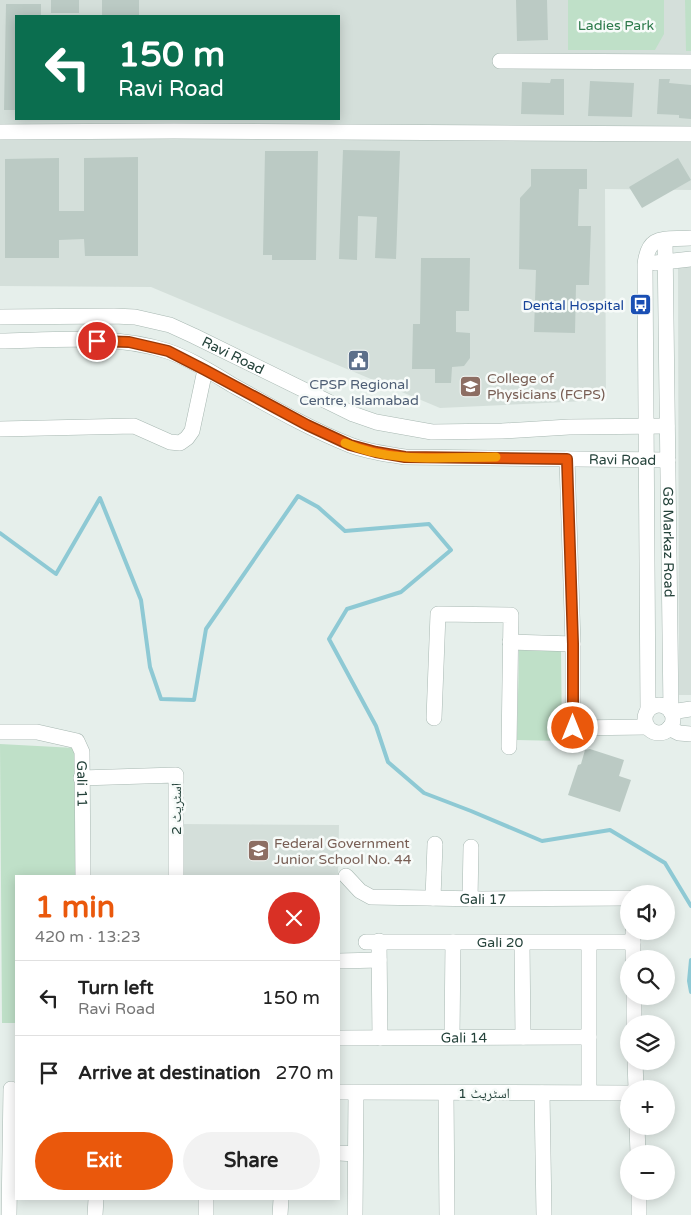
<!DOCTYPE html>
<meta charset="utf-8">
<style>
:root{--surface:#fff;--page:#f2f2f2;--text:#222;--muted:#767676;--line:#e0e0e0;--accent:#ea580c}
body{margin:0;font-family:"Varela Round","Noto Naskh Arabic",sans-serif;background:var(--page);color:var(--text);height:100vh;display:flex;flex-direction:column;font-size:19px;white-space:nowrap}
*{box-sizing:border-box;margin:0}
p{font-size:16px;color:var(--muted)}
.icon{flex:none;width:28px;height:28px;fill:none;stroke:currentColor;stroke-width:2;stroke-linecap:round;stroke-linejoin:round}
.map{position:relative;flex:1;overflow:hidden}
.side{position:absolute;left:15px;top:875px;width:325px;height:325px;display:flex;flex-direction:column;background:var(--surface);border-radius:0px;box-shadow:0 2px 12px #0003}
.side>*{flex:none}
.guide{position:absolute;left:15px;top:15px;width:325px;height:105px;border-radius:0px;box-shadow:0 2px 12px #0003;background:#0b6e4f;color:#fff;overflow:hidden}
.controls{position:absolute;left:620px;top:885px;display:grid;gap:10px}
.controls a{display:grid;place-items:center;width:55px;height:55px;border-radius:50%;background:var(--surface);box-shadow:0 2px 12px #0003;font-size:25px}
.pin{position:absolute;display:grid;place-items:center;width:42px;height:42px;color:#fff;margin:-21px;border:2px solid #fff;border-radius:50%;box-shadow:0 1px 5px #0007}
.me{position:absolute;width:55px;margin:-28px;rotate:0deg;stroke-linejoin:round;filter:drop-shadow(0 0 4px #0008)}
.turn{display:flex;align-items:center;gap:18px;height:105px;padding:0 20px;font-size:22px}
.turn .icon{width:65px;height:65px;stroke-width:2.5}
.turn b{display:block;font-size:35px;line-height:42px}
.round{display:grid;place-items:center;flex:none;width:52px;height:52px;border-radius:26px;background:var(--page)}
.headline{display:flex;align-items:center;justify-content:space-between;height:85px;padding:0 20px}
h1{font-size:30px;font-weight:700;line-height:38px;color:var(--accent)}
.cta{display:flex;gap:10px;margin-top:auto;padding:10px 20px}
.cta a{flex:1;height:58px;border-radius:30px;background:var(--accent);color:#fff;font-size:20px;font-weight:700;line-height:58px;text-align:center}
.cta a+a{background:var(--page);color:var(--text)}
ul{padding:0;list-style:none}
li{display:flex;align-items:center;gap:15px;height:75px;padding:0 20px;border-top:1px solid var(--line)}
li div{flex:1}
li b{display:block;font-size:19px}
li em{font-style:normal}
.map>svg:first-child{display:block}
.built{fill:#d4dfda;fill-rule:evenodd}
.green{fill:#bfe0c8}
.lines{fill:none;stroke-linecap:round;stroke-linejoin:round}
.stream{stroke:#8ec9d4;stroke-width:4}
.building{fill:#bbcac4}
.minor-casing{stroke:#a8b8b2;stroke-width:16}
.minor{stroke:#fff;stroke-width:15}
.route-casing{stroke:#983908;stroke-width:12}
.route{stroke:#ea580c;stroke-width:9}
.slow{stroke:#f59e0b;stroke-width:9}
.labels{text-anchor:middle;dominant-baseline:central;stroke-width:5;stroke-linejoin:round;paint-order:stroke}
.park-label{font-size:14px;fill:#2d7a4b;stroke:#f7fbf9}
.transit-label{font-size:14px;fill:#164399;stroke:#f7fbf9;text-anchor:end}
.street-label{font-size:14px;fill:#24423a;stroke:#f7fbf9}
.education-label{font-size:14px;fill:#785e54;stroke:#f7fbf9;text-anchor:start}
.service-label{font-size:14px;fill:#4e5e75;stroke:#f7fbf9}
</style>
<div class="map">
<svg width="691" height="1215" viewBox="0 0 691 1215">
<rect width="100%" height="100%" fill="#e6efeb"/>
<path class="built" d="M0,0H691V190L605,189L606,400L440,408L151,287L0,286ZM16,16H339V119H16Z
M678,265H691V695H679Z
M177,824L339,825L338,876H178Z"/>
<path class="green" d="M568,0H664V34L655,50H568Z
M685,0H691V51H686Z
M519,650L561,651L562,741L517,740Z
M0,744L75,748L77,876H16V1023H2Z"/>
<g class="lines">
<path class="stream" d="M0,533L56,574L100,498L141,600L150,667L161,699L194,700L206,629L298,496L318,507L345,531L429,524L451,550L401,592L347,609L329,639L376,726L388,762L424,793L471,811L542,841L610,830L665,863L691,906
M691,960L689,981L691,992"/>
</g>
<path class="building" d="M51,0H79V13H51Z
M102,0H139V16H102Z
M516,0H547L548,40L517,41Z
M6,4H41V16H16V110H4Z
M551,79H564V115L521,114L522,82L550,83Z
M659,79H670L669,83L691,85V119L679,118V115L657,114Z
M590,81L634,83L632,117L588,116Z
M343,150L400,151L396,259L375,258L377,217L358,216L357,260L339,259Z
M265,151H318L316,260H272V255H263Z
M138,157V256H85L84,239L59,240V258H5V159L59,158V211H84V158Z
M678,158L691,180L642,208L629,187Z
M531,169H587V189H579L578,226H591L589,285H576L575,333L534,332L536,270L519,269L520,198L531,186Z
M421,258H470L469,311H456V332L470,333V358L464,366L452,367L451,383H435V369H412L413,324H420Z
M590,749L624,760L619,776L631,780L620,812L568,795L578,765L581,764L585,750Z"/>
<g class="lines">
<defs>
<g id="minor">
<path d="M500,61L691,62"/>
<path d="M0,132L174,131L691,134"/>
<path id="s1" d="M665,240L671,712L691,709"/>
<path d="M655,263L691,259"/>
<path id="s2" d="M0,317L114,316L135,317L170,325L194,336L353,414L376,422L432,432L502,431L569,427L667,426"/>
<path id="s3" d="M0,341C55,340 114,334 167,351C189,358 214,374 234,386C272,407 310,429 350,445C368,452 387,454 405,457L668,460"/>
<path d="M0,429L134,426L170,442L180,443L187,438L192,431L205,370"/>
<path d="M567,459L573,644V728L647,727"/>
<path d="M510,642L573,644"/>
<circle cx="659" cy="719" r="14"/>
<path d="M648,710L645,265C648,233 664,240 691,238"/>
<path d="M434,718L438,614L511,615L509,747"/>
<path d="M669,728L679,733L691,734"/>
<path id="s4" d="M0,732H37L77,741L82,752L83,876"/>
<path d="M81,778L176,775V876"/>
<path id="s5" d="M346,876L360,891L371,897L482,899L629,898"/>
<path d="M433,898L435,844"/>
<path d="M470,899L471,847"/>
<path d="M633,931V959"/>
<path d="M379,941L380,1038"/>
<path id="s6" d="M366,942H633"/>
<path d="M522,943L523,1037"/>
<path d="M339,961L379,960"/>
<path d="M634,996V1024"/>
<path d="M452,1037L453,942"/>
<path id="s7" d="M339,1038L589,1037"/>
<path d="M635,1061L636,1089"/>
<path d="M339,1092L629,1093"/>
<path d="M589,1092V943"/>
<path d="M446,1093L447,1215"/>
<path d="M542,1093L544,1215"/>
<path d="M637,1126L638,1154"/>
<path d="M339,1153L355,1154"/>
<path d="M639,1191V1215"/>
<path d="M9,1215L11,1089"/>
<path d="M95,1215L96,1199"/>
<path d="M206,1215V1199"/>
<path d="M280,1215L281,1199"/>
<path d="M355,1215L356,1093"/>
</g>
</defs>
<use href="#minor" class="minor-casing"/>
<use href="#minor" class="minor"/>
</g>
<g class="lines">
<defs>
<path id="route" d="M97,341L129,342L168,351L205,370L307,425L350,445L376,452L405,457L567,459L573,644V728"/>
</defs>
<use href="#route" class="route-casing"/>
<use href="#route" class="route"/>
<path class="slow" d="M345,443C391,464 447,457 496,457"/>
</g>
<defs>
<symbol id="bus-square" viewBox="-11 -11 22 22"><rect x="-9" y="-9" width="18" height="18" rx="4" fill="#1a4fb4" stroke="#f7fbf9"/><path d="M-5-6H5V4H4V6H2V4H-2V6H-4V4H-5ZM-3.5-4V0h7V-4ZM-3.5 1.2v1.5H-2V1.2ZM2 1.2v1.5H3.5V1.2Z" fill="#fff"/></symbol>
<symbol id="civic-square" viewBox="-11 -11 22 22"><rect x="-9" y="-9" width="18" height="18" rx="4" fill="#5c6f8a" stroke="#f7fbf9"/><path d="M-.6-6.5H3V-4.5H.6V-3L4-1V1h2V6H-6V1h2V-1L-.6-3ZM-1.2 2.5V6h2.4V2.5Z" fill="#fff"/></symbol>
<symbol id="university-square" viewBox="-11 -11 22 22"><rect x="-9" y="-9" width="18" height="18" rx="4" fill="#8d6e63" stroke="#f7fbf9"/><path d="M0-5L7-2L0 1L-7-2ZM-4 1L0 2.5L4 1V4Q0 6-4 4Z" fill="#fff"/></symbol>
<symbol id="school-square" viewBox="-11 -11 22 22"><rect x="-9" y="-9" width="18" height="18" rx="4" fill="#8d6e63" stroke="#f7fbf9"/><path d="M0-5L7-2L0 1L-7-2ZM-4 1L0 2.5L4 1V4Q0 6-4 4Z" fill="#fff"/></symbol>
</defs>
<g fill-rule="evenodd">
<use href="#bus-square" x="628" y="292" width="25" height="25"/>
<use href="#civic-square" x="346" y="348" width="25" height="25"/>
<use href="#university-square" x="458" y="374" width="25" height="25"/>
<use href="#school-square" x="246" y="838" width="25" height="25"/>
</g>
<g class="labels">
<g class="park-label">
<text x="616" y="25">Ladies Park</text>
</g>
<g class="transit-label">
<text x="624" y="305">Dental Hospital</text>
</g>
<g class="street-label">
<text stroke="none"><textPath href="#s2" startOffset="241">Ravi Road</textPath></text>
<text stroke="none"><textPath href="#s3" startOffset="648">Ravi Road</textPath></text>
<text stroke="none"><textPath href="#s1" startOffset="302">G8 Markaz Road</textPath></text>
<text stroke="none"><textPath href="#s4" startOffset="122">Gali 11</textPath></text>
<text transform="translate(176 809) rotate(-90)">اسٹریٹ 2</text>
<text stroke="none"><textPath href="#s5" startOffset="145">Gali 17</textPath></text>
<text stroke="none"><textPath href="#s6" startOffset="134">Gali 20</textPath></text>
<text stroke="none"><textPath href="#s7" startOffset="125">Gali 14</textPath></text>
<text x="484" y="1093">اسٹریٹ 1</text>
</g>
<g class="education-label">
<text x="487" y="378">College of<tspan x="487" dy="16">Physicians (FCPS)</tspan></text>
<text x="274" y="843">Federal Government<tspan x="274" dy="16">Junior School No. 44</tspan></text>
</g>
<g class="service-label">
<text x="359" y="384">CPSP Regional<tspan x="359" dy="16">Centre, Islamabad</tspan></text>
</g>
</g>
</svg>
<div class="controls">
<a><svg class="icon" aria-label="sound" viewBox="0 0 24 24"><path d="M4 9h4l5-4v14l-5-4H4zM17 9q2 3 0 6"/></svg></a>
<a><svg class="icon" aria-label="search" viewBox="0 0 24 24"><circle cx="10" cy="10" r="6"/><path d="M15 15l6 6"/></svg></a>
<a><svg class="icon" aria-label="layers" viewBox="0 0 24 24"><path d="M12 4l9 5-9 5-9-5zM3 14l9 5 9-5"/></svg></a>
<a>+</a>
<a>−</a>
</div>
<div class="pin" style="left:97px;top:341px;background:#d93025"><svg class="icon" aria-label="arrive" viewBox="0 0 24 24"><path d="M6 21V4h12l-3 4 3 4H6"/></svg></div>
<svg class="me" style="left:573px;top:728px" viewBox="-20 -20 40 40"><circle r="17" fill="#ea580c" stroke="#fff" stroke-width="3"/><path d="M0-11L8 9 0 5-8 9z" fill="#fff"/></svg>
<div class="guide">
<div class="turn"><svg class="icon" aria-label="left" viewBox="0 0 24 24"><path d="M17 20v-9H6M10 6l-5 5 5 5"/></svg><div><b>150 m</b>Ravi Road</div></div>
</div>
<section class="side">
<div class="headline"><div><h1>1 min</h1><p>420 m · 13:23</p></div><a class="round" style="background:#d93025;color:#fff"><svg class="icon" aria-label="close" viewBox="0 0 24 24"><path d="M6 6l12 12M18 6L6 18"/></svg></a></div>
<ul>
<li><svg class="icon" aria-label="left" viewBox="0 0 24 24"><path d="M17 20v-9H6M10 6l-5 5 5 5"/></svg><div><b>Turn left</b><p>Ravi Road</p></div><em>150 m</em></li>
<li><svg class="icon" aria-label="arrive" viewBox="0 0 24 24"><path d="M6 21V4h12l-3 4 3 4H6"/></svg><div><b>Arrive at destination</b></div><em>270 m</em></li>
</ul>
<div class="cta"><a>Exit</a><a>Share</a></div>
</section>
</div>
